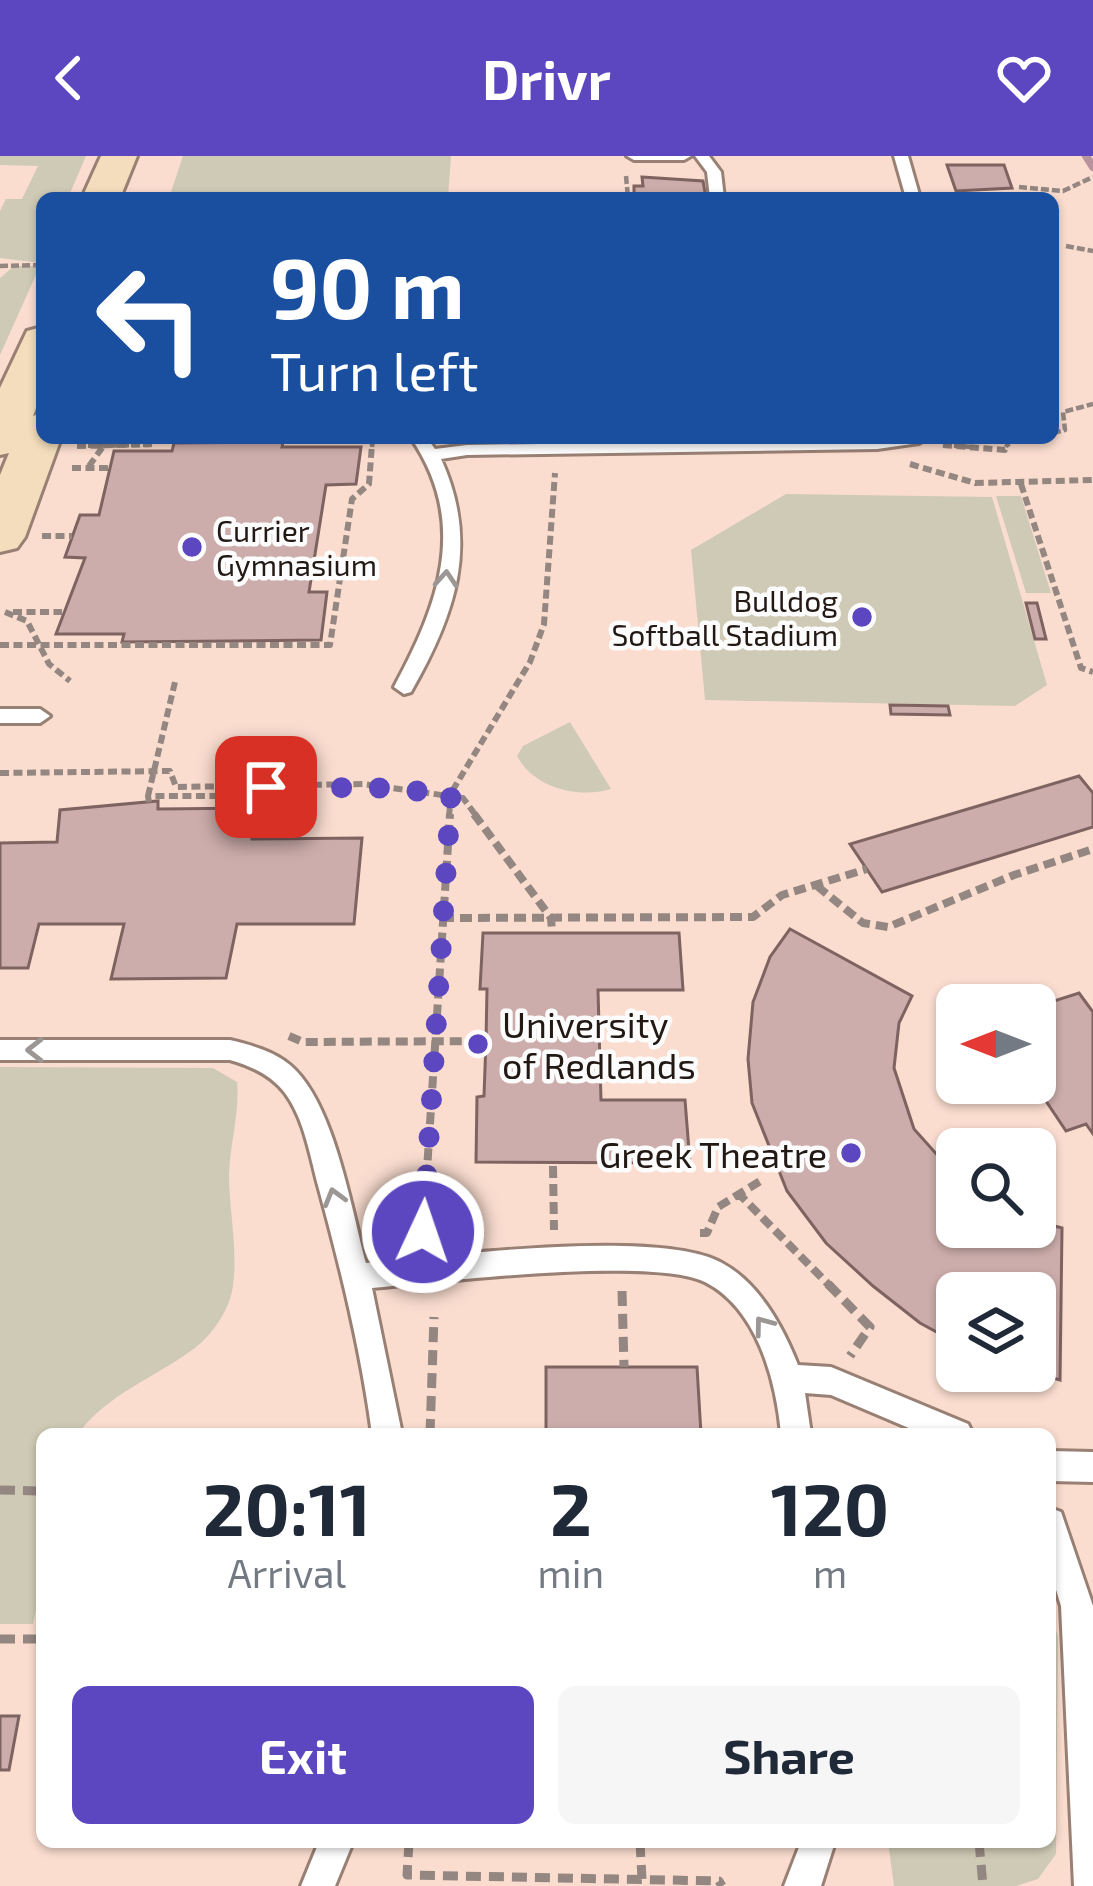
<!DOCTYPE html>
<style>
:root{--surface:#fff;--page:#f6f6f7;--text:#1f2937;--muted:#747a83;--accent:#5d47c0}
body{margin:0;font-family:"Exo 2",sans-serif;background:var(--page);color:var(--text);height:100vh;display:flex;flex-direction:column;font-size:45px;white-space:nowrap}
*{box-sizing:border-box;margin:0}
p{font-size:39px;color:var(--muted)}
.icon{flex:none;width:66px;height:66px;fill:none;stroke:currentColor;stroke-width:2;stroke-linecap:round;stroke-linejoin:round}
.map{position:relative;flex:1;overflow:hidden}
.details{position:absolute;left:36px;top:1272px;width:1020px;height:420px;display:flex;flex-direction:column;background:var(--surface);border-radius:18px;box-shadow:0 3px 9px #0004}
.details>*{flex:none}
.hud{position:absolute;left:36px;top:36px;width:1023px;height:252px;border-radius:18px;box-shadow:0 3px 9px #0004;background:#1a4fa0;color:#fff;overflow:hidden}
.needle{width:78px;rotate:270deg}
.fabs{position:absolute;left:936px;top:828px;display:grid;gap:24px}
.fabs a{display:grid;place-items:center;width:120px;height:120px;border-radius:18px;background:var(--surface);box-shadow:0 3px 9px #0004;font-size:60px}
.pin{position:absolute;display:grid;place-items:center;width:102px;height:102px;color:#fff;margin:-51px;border-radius:24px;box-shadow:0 6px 18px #0006}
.me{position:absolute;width:132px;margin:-66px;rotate:3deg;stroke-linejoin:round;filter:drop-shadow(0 0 9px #0008)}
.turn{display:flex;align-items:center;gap:42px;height:252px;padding:0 36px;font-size:54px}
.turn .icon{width:156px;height:156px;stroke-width:2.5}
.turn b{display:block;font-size:84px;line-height:102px}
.eta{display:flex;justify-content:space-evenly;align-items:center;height:204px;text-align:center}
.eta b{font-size:72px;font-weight:700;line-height:84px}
.action{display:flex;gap:24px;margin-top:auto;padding:24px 36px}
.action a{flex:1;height:138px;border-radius:18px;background:var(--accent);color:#fff;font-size:48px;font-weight:700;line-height:138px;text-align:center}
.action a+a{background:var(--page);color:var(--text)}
header{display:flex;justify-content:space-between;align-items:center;height:156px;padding:0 36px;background:var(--accent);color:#fff;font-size:54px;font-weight:700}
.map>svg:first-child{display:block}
.built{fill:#faddcf;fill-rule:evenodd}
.green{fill:#cfcab5}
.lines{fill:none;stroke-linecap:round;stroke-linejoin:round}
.stream{stroke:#b9939e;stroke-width:8}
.building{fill:#ccadab;stroke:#7e6361;stroke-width:3}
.lane-casing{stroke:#998074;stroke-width:6}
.secondary-casing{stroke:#998074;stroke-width:6}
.path-far3{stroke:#948680;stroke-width:4.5;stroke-dasharray:8 3;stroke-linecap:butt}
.path-far2{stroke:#948680;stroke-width:6;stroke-dasharray:9 4.5;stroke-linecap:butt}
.path-far1{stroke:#948680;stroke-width:8;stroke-dasharray:12 6;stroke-linecap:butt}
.path{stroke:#948680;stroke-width:9;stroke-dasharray:15 8;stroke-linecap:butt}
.lane{fill:#fff;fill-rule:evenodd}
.secondary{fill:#f3ddbc;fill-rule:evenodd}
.oneway{stroke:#9c9795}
.route{stroke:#5d47c0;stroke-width:21;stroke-dasharray:0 37.8}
.poi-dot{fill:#5d47c0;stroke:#fcfcfc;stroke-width:4.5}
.labels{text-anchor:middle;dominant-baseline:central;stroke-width:9;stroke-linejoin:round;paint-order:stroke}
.far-poi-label{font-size:30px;fill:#221814;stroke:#fcfcfc;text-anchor:start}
.poi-label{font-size:36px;fill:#221814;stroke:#fcfcfc;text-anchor:start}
</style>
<header><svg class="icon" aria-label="back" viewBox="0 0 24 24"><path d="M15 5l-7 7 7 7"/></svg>Drivr<svg class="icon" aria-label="heart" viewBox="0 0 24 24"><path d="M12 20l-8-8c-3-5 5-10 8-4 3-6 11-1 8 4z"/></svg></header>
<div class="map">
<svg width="1093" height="1730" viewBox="0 0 1093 1730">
<rect width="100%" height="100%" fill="#fceae2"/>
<path class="built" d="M0,0H1093V1730H0ZM42,42H1053V282H42ZM957,849H1035V927H957ZM957,993H1035V1071H957ZM957,1137H1035V1215H957ZM42,1278H1050V1686H42Z"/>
<path class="green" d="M0,0H86L68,42H42L41,107L0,102V55L6,43H22L38,10L0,9Z
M183,0H451L448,42H169Z
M14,110H40L0,199V122Z
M786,338L992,341L1047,529L1015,550L705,544L691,394Z
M996,340H1021L1051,437H1026Z
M570,566L611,633C578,643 534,632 517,600L523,590Z
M0,911L213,912L237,926C240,956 230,987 229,1018C229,1054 238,1093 233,1129C231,1151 214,1177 196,1191C157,1221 108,1237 78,1278H42V1427L33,1468H0Z
M1050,1454L1058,1481L1056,1698L1038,1723L1016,1730H894L888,1686H1050Z"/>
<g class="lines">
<path class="stream" d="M1086,0L1093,11"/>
</g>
<path class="building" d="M947,9H1004L1012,32L956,35Z
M642,21L703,25L706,42H634V30H643Z
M283,286L282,291H361L356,328L326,329L309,436H327L321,484L122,486L124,478H56L85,402L65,401L80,359H99L114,295H172L174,287Z
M1026,447H1037L1046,483H1035Z
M890,549L948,550L950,559L891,558Z
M1079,620L1093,637V671L882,736L850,688Z
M158,645V653L256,652L252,683L362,682L354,768H237L226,822L111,823L124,768H39L28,812H0V687L57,686L60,654Z
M790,773L912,840L899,867L894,912L914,973L957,1021V1071H1035V1065L1062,1072L1060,1224L1029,1215H1035V1137H957V1187L920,1167L873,1130L826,1087L787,1035L752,947L748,903L753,846L770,801Z
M483,777H679L683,834H598L601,944H685L690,1007L476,1006L477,941L484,940L486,885L487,833H480Z
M1079,837L1093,856V978L1086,968L1066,975L1034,927L1035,851Z
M546,1211H697L701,1278H546Z
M0,1560H19L9,1614H0Z"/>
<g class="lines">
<defs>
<path id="lane" d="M627,0H691L684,4H634Z
M695,0H709L721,16L724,42H710L707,16Z
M894,0H908L920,42H906Z
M411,282H427L435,293L467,289L927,282L919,287L877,293L467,299L441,303C480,388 455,459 411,536L404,538L394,531C438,449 470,368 411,282Z
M0,553H40L50,560L40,567H0Z
M0,884H230C251,889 273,895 290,909C334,946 351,1052 366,1107C444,1100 659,1072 722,1107C759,1127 783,1171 798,1209L831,1211L968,1268L973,1278H923L831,1239L805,1237L811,1278H781C776,1225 758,1153 705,1126C653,1100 438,1126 372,1132L402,1278H372C361,1195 341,1114 319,1033C310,1001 305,964 285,937C271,919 251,910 230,904H0Z
M1050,1295L1093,1296V1326L1050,1325Z
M1050,1352L1061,1356L1093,1450V1730H1074L1061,1450L1050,1414Z
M319,1686H353L335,1730H301Z
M801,1686H835L821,1730H784Z"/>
<path id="secondary" d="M101,0H137L120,42H82Z
M42,171V237L33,260L42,257V282H61L25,381L17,392L0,396V319L9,297L0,299V232L27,175Z"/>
</defs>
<use href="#lane" class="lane-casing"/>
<use href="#secondary" class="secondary-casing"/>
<path class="path-far3" d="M626,20L628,42
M1019,31L1063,35L1093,21
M1066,90L1093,95
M0,110L42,109
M1053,277L1065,274L1063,256L1093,248
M943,289L971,291
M77,290L152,289L155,282
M102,291L109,282
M372,291L373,282
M1006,291L1011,282"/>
<path class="path-far2" d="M943,289L1005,294L1008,288
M77,290L152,288
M910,308L975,327L1093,324
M89,310L105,288
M72,312H109
M1021,328L1081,512L1093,516
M42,380H72
M5,456L27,465L49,508L70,525
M13,456H62
M0,489H330L352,343L369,328L372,288
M0,617L170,615L176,631L363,628L463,642L477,661
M148,640L175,526
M149,646L148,640H224L227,631
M449,661L451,637L530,506L544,468L555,317"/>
<path class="path-far1" d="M474,658L551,762L552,776
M817,730L863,767L888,771L1014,719L1093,693
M442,762L753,761L782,739L867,713
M289,880L303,886L486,885
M553,1010L554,1074
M737,1036L831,1131
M376,1073L439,1076
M423,1076L450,658
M700,1077H707L718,1051L762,1024"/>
<path class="path" d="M828,1128L870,1171L850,1200
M622,1135L624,1211
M430,1278L434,1161
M0,1334L42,1335
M0,1483H42
M409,1686L407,1719L719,1725L722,1730
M640,1686L642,1723
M979,1686L983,1730"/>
<use href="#lane" class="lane"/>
<use href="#secondary" class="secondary"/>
</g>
<defs><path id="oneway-chevron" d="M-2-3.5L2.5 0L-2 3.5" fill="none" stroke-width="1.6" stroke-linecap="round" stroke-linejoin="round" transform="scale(3)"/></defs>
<g class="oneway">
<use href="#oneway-chevron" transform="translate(446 423) rotate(-86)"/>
<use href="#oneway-chevron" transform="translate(35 894) rotate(180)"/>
<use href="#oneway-chevron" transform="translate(334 1041) rotate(-106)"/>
<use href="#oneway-chevron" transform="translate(763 1169) rotate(-127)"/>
</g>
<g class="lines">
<path class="route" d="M266,631L382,632L451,638L423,1076"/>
</g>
<g class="poi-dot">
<circle cx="192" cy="391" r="12"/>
<circle cx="862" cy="461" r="12"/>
<circle cx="478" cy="888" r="12"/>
<circle cx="851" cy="997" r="12"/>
</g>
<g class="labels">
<g class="far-poi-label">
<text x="216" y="374">Currier<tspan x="216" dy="34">Gymnasium</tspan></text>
<text x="838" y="444" text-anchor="end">Bulldog<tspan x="838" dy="34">Softball Stadium</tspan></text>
</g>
<g class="poi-label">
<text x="502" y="867">University<tspan x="502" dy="41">of Redlands</tspan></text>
<text x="827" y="997" text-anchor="end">Greek Theatre</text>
</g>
</g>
</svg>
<div class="fabs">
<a><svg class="needle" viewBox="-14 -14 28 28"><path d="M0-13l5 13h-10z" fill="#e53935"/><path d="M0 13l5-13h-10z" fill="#747a83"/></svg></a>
<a><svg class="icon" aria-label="search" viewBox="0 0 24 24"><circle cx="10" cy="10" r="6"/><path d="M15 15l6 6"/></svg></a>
<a><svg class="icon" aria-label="layers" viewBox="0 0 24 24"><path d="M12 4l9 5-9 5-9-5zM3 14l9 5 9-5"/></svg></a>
</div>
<div class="pin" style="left:266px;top:631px;background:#d93025"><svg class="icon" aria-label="arrive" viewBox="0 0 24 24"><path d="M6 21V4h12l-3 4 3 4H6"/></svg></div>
<svg class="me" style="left:423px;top:1076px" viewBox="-20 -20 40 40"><circle r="17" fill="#5d47c0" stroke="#fff" stroke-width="3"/><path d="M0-11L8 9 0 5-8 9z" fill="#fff"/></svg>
<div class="hud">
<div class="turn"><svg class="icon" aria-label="left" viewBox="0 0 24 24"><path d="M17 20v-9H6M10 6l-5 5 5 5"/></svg><div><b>90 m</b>Turn left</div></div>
</div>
<section class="details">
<div class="eta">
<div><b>20:11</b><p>Arrival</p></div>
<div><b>2</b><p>min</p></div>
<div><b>120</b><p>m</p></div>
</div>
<div class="action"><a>Exit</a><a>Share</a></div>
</section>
</div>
